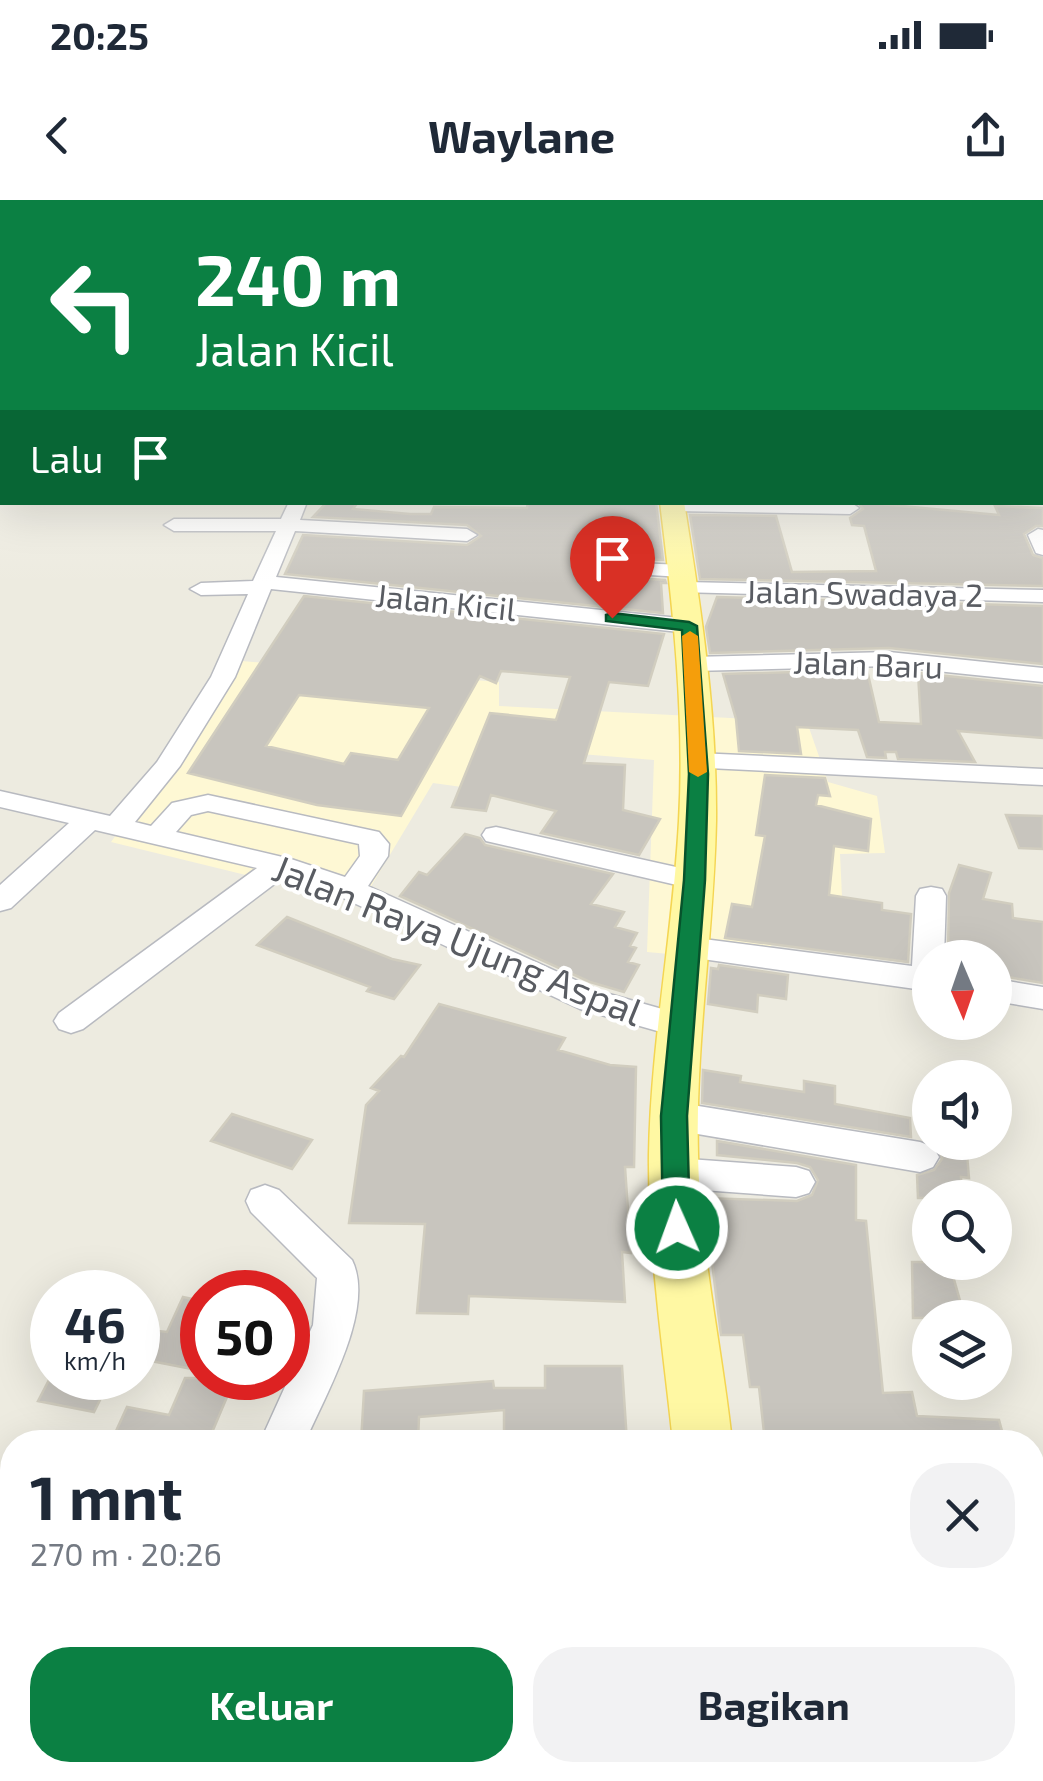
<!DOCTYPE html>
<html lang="id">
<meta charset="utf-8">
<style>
:root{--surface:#fff;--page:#f2f2f3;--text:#1f2937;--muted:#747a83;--accent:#0b8043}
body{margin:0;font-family:"Exo 2",sans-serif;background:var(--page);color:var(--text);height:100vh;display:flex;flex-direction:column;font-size:38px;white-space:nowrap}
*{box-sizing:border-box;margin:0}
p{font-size:32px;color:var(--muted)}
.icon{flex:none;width:55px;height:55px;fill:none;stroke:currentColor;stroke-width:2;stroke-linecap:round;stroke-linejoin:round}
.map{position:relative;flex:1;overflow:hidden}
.panel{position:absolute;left:0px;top:1230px;width:1045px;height:352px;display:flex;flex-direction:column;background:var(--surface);border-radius:40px 40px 0 0;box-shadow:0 10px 40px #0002}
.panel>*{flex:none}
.guide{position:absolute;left:0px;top:0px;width:1045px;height:305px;box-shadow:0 10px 40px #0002;background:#0b8043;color:#fff;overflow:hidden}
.needle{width:65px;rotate:178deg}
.buttons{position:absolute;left:912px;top:740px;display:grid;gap:20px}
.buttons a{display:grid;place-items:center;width:100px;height:100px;border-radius:50%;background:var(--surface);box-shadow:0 10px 40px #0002;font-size:50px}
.speed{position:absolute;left:30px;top:1070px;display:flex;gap:20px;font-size:50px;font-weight:700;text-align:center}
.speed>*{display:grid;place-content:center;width:130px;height:130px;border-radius:50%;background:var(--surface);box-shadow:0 10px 40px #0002;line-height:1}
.speed small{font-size:25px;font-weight:400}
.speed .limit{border:15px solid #d22;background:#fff;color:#111}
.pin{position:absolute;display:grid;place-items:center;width:85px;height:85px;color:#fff;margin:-102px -42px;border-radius:50% 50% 50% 0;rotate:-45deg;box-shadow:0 0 10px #0007}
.pin .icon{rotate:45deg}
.me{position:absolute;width:110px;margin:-55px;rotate:358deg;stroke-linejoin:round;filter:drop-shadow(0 0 8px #0008)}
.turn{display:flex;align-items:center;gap:35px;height:210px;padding:0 30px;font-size:45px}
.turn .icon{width:130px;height:130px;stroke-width:2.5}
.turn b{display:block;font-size:70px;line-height:85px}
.then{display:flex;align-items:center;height:95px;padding:0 30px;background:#0003;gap:20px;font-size:38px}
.round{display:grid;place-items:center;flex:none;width:105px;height:105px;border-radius:40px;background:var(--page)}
.head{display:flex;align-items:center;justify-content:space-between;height:170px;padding:0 30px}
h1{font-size:60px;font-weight:700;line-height:75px}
.action{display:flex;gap:20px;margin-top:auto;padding:20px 30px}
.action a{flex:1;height:115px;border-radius:40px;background:var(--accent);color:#fff;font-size:40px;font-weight:700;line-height:115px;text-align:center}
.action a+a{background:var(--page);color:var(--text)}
.status{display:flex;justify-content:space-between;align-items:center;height:70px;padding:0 50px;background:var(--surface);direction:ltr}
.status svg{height:28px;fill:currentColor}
header{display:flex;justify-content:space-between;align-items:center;height:130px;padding:0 30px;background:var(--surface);font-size:45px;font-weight:700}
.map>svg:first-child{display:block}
.commercial{fill:#fef8d4}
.building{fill:#c8c5be;stroke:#d1cdbf;stroke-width:2.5;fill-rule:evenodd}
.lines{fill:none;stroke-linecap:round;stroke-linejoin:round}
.minor-casing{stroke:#b8bac0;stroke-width:3}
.major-casing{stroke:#f4d552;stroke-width:3}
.minor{fill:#fff;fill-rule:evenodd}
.major{fill:#fff8a3;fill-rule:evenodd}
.route{fill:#0b8043;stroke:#07532c;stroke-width:2.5}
.slow{fill:#f59e0b}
.labels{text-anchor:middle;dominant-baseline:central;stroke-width:8;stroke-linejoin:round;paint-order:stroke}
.far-street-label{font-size:32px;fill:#595c62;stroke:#fff}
.street-label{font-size:38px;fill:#595c62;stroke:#fff}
</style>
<div class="status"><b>20:25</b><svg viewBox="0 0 49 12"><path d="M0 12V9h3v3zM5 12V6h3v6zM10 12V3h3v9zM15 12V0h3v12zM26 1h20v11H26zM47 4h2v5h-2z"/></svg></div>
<header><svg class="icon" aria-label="back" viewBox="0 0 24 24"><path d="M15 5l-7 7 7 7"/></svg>Waylane<svg class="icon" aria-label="share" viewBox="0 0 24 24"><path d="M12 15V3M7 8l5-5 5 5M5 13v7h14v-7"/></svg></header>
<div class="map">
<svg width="1043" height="1581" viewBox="0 0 1043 1581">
<rect width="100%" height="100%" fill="#edebe0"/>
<path class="commercial" d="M230,460L499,482V506L807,522L828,582L877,596L885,653L840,654L843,718L772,706L771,763L647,752L654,560L520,549L498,592L433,583L361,703L111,642L206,512Z"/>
<path class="building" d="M327,302H358L353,309L410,314H431L434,307L527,308L528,302H656L663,360L592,357L578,366L585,375L665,380L666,383H661L663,413L285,374L303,335L467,345L481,336L467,325L313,317Z
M858,302L999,315L995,306L1043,308V326H1036L1024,334L1033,355L1043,358V386L700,379L690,315L776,316L792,372L876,371L864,326L852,325L850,318L863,309Z
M304,396L664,434L648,486L609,482L584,563L625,565L623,610L660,619L639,655L541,633L556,611L491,595L486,611L452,607L490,513L556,520L570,477L501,471L496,483L480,476L401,616L317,605L188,573ZM299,495L429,508L398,560L351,553L344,564L266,546Z
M717,397L1043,406V464L889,448L710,453L706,427Z
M867,470L879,522L921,524L918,473L1043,486V538L958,531L975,562L898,559L896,552H885L886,558L867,557L858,530L797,527L801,554L739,551L736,519L723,474Z
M765,575L825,578L830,596L818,595L816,605L871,619L868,651L834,646L829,695L882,703V710L911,714L908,762L725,738L732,704L752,707L765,636L756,635Z
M1006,615L1043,616V649L1019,648Z
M465,634L480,638L485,645L613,674L591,704L624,712L615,727L637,733L630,746L636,748L628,762L639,765L624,792L590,782L400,696L419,672L427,675Z
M959,665L991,673L983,699L1012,704L1013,718L1043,722V783L995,775V758H948L949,693Z
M287,717L392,759L420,765L394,799L367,791L370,787L257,745Z
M719,765L788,775L786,799L758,795L757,812L708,804L711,768L718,769Z
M439,804L565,838L558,850L610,865L636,867L634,967H625L631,1053L622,1052L625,1102L469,1096L468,1114L417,1113L425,1024L349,1023L366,905L379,891L371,888L401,856L404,857Z
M703,870L741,876L740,882L804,892V881L835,886V904L910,918L911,937L702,903Z
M232,914L312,940L292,969L211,941Z
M717,941L856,965V1020L866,1021L883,1193L912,1192L917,1216L999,1220L1005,1242H765L759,1187H750L743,1135H721L704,998L797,1001L812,995L818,980L810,967L797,963L717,955Z
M932,942H966L969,978L961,977L962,998H918L917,975L934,970L942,959Z
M912,1062H949L965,1118H913Z
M183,1097L202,1101V1171L146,1160L159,1131L167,1132Z
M545,1166H622L627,1242H504V1210L419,1217L418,1242H361L364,1191L493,1181L494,1188H545Z
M50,1178H111L94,1212L38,1201Z
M185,1178H235L208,1242H111L127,1207L169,1215Z"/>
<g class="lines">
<defs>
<path id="minor" d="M1042,178H1043V188H1042Z
M0,180L2,181V190H0Z
M289,302H307L300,320L467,329L477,335L467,341L295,331L276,377L689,419L700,426L689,433L271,389L235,477L180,566L135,622L151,626L172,603L208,595L379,632L389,644L388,656L368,686L602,792L694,818L699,826L694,834L682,838L580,809L341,697L285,676L83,829L71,833L59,829L54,821L59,813L257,668L95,630L11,708L0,711V685L69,623L0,607V591L110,616L157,562L211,477L248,394L201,395L190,389L201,383L253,381L276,331H174L164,325L174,319H281ZM208,611L359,644L360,656L345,677L291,659L176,632L191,615Z
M665,302H850L859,308L850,314L673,311L666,309Z
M1038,329L1043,330V355L1036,353L1028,335Z
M592,361L682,365L692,371L682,377L585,371L582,367Z
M686,382L1043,390V402L679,392L675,388L679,384Z
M889,452L1043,468V482L889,466L692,471L680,464L692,457Z
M697,553L1043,569V585L688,567L684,561Z
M496,627L694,671L704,673L709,680L704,687L694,689L486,641L482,635L486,629Z
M931,687L942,689L946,696L944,758H930V791L688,757L677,754L672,747L677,740L688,737L912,766L916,696L920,689Z
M995,779L1043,787V809L995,801Z
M674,902L920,942L933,947L939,957L933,967L920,972L674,930L661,926L656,916L661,906Z
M675,958L796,967L809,971L815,982L809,993L796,997L675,988L662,984L656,973L662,962Z
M265,985L279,990L352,1060C376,1109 325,1195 305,1242H260L313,1125L317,1078L251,1012L246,1001L251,990Z
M0,1319L12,1321V1369L0,1367Z
M1032,1406L1043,1409V1453L1032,1456Z
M114,1570H168L165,1581H109Z"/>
<path id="major" d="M660,302H684C701,408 717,514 716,621C714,732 695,843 698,955C700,1052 722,1147 732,1242H673C663,1147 648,1050 649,954C651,842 673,732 679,621C685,515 673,408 660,302Z
M702,1570H774L775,1581H703Z"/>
</defs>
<use href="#minor" class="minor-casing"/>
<use href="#major" class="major-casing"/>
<use href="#minor" class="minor"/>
<use href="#major" class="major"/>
</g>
<linearGradient id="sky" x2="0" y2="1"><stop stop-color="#8abef1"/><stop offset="0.42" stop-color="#f7f6f1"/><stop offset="1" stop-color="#f7f6f1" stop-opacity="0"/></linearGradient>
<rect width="1043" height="384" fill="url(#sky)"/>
<path class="route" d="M612,413L689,422L697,426L708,574L705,680L687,916L690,1028L686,1036L677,1039L667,1036L663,1028L661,916L684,680L689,574L682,430L606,421V415Z"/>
<path class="slow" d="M690,431L698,436L707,572L698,577L689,572L682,436Z"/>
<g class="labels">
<g class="far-street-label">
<text transform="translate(864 392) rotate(1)">Jalan Swadaya 2</text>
<text transform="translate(446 401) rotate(6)">Jalan Kicil</text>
<text transform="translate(868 463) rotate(2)">Jalan Baru</text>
</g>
<g class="street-label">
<text transform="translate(458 739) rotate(22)">Jalan Raya Ujung Aspal</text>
</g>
</g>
</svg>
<div class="buttons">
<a><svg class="needle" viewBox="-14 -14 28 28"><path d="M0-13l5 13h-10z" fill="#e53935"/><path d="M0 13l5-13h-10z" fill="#747a83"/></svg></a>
<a><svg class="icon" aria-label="sound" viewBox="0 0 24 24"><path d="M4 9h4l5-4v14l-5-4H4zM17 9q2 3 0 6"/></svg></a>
<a><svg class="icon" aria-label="search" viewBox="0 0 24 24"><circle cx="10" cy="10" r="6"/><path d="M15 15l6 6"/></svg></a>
<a><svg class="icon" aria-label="layers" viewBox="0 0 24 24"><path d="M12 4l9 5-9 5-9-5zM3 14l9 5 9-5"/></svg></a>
</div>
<div class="speed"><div>46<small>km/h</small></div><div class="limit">50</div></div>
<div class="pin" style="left:612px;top:418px;background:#d93025"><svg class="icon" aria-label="arrive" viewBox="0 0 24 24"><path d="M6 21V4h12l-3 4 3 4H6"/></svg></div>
<svg class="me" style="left:677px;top:1028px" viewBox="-20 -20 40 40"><circle r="17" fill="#0b8043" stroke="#fff" stroke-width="3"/><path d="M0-11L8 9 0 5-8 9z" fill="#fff"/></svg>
<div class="guide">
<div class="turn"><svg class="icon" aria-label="left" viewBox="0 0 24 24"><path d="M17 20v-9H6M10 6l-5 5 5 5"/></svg><div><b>240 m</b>Jalan Kicil</div></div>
<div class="then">Lalu<svg class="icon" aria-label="arrive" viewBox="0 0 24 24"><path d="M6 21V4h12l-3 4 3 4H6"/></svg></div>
</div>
<section class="panel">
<div class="head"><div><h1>1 mnt</h1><p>270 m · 20:26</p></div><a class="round"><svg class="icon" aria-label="close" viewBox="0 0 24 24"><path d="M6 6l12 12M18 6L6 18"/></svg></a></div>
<div class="action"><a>Keluar</a><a>Bagikan</a></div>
</section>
</div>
